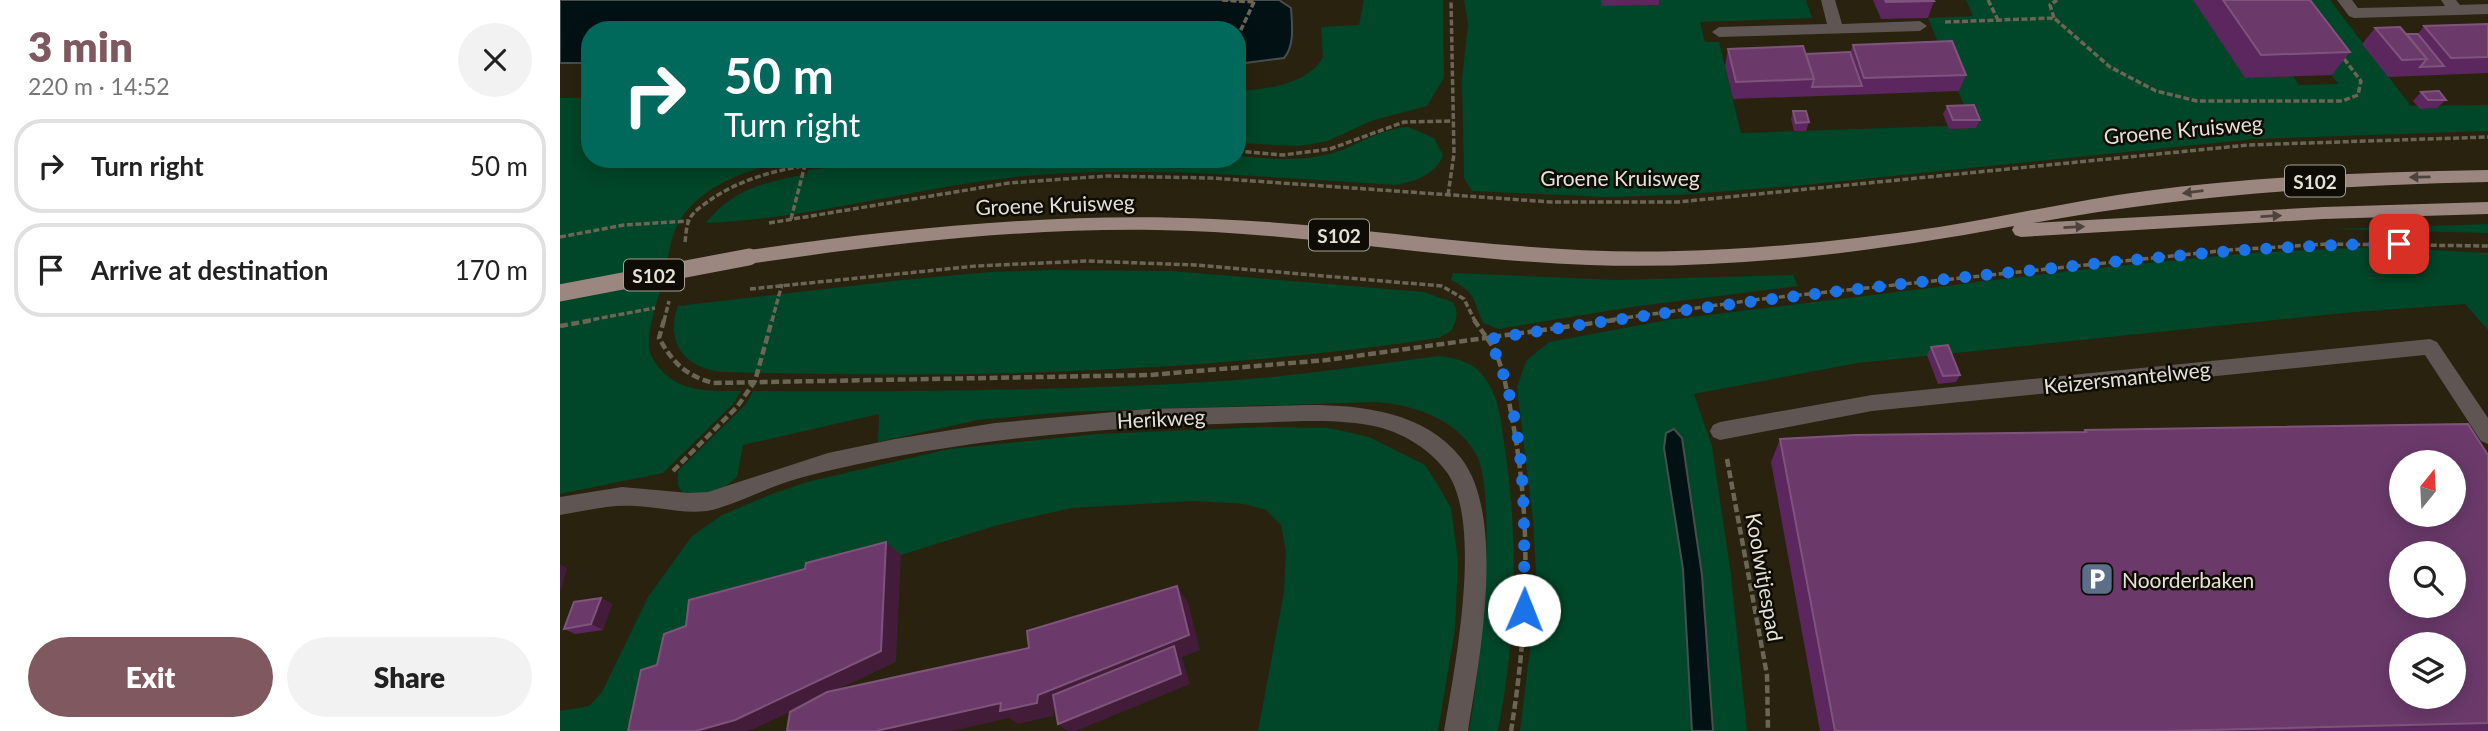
<!DOCTYPE html>
<meta charset="utf-8">
<style>
:root{--surface:#fff;--page:#f2f2f2;--text:#222;--muted:#767676;--line:#e0e0e0;--accent:#80585f}
body{margin:0;font-family:Lato,sans-serif;background:var(--page);color:var(--text);height:100vh;display:flex;flex-direction:column;font-size:26px;white-space:nowrap}
*{box-sizing:border-box;margin:0}
p{font-size:23px;color:var(--muted)}
.icon{flex:none;width:38px;height:38px;fill:none;stroke:currentColor;stroke-width:2;stroke-linecap:round;stroke-linejoin:round}
.map{position:relative;flex:1;overflow:hidden}
.drawer{display:flex;flex-direction:column;background:var(--surface);width:560px}
.drawer>*{flex:none}
.top-card{position:absolute;left:21px;top:21px;width:665px;height:147px;border-radius:28px;box-shadow:0 4px 18px #0003;background:#00695c;color:#fff;overflow:hidden}
.needle{width:46px;rotate:18deg}
.fabs{position:absolute;left:1829px;top:450px;display:grid;gap:14px}
.fabs a{display:grid;place-items:center;width:77px;height:77px;border-radius:50%;background:var(--surface);box-shadow:0 4px 18px #0003;font-size:35px}
.pin{position:absolute;display:grid;place-items:center;width:60px;height:60px;color:#fff;margin:-30px;border-radius:14px;box-shadow:0 4px 10px #0006}
.me{position:absolute;width:77px;margin:-38px;rotate:1deg;stroke-linejoin:round;filter:drop-shadow(0 0 5px #0008)}
.turn{display:flex;align-items:center;gap:24px;height:147px;padding:0 28px;font-size:32px}
.turn .icon{width:91px;height:91px;stroke-width:2.5}
.turn b{display:block;font-size:49px;line-height:60px}
.round{display:grid;place-items:center;flex:none;width:74px;height:74px;border-radius:37px;background:var(--page)}
.head{display:flex;align-items:center;justify-content:space-between;height:119px;padding:0 28px}
h1{font-size:42px;font-weight:800;line-height:52px;color:var(--accent)}
.button{display:flex;gap:14px;margin-top:auto;padding:14px 28px}
.button a{flex:1;height:80px;border-radius:42px;background:var(--accent);color:#fff;font-size:28px;font-weight:800;line-height:80px;text-align:center}
.button a+a{background:var(--page);color:var(--text)}
ul{padding:0;list-style:none}
li{display:flex;align-items:center;gap:21px;height:94px;margin:0 14px 10px;padding:0 14px;border:4px solid var(--line);border-radius:28px}
li div{flex:1}
li b{display:block;font-size:26px}
li em{font-style:normal}
main{display:flex;flex:1;min-height:0}
.map>svg:first-child{display:block}
.green{fill:#004628}
.water{fill:#021113;stroke:#464f4d;stroke-width:2}
.lines{fill:none;stroke-linecap:round;stroke-linejoin:round}
.path-far1{stroke:#6b6555;stroke-width:3.5;stroke-dasharray:6 2.5;stroke-linecap:butt}
.path{stroke:#6b6555;stroke-width:4.5;stroke-dasharray:8 3.5;stroke-linecap:butt}
.service{fill:#5f5552;fill-rule:evenodd}
.minor{fill:#5f5552;fill-rule:evenodd}
.primary{fill:#9c8680;fill-rule:evenodd}
.path-bridge-far1{stroke:#6b6555;stroke-width:3.5;stroke-dasharray:6 2.5;stroke-linecap:butt}
.path-bridge{stroke:#6b6555;stroke-width:4.5;stroke-dasharray:8 3.5;stroke-linecap:butt}
.primary-bridge{stroke:#9c8680;stroke-width:17}
.wall{fill:#5c265e}
.shaded-wall{fill:#421c39}
.building{fill:#6b3a6b;stroke:#7e547b;stroke-width:2;fill-rule:evenodd}
.oneway{fill:#4e433c}
.route{stroke:#1a73e8;stroke-width:12;stroke-dasharray:0 21.6}
.labels{text-anchor:middle;dominant-baseline:central;stroke-width:5;stroke-linejoin:round;paint-order:stroke}
.shield{fill:#0f0c05;stroke:#a6a197;stroke-width:2}
.shield-label{font-size:19px;font-weight:bold;fill:#e6e1d5}
.street-label{font-size:21px;fill:#e6e1d5;stroke:#0f0c05}
.poi-label{font-size:21px;fill:#e6e1d5;stroke:#0f0c05;text-anchor:start}
</style>
<main>
<section class="drawer">
<div class="head"><div><h1>3 min</h1><p>220 m · 14:52</p></div><a class="round"><svg class="icon" aria-label="close" viewBox="0 0 24 24"><path d="M6 6l12 12M18 6L6 18"/></svg></a></div>
<ul>
<li><svg class="icon" aria-label="right" viewBox="0 0 24 24"><path d="M7 20v-9h11M14 6l5 5-5 5"/></svg><div><b>Turn right</b></div><em>50 m</em></li>
<li><svg class="icon" aria-label="arrive" viewBox="0 0 24 24"><path d="M6 21V4h12l-3 4 3 4H6"/></svg><div><b>Arrive at destination</b></div><em>170 m</em></li>
</ul>
<div class="button"><a>Exit</a><a>Share</a></div>
</section>
<div class="map">
<svg width="1928" height="731" viewBox="0 0 1928 731">
<rect width="100%" height="100%" fill="#29220f"/>
<path class="green" d="M804,0H883L884,78L867,106L811,121L768,141L753,144L737,146L677,143V91C705,90 749,84 763,57L761,27L799,25Z
M904,0H1041L1043,6L1098,5V0H1246L1252,18L1140,22L1145,42H1159L1181,133L1412,125L1368,18L1413,16L1406,0H1633L1685,78L1733,76L1739,85L1778,84L1717,0H1770L1851,106L1928,105V131L1695,139L1245,185L1118,195L1044,197L912,191L904,178L902,79L908,24Z
M0,98H30V159H239C198,166 147,181 122,217C110,235 107,264 102,284C97,303 88,327 89,347C90,355 93,360 98,366C118,393 150,391 181,391L173,404L103,473L0,494Z
M848,127L874,138L883,155C877,174 854,182 836,185C709,178 593,165 465,176C358,186 253,219 146,223C172,189 206,182 247,174L248,170L347,159H677V156C710,159 743,162 776,152C800,144 822,128 848,127Z
M1928,224V233L1773,229Z
M1815,247L1928,253V330L1905,304L1784,313L1298,363L1134,394L1152,446L1171,575L1187,731H1153L1142,575L1119,432L1104,441V448L1123,569L1132,731H960L977,591L973,520L957,387L966,361L989,342L1107,320L1518,270L1689,253Z
M491,270L612,271L864,292L892,302C900,309 896,323 891,331L879,338C641,373 400,379 160,372C124,367 105,342 118,306L342,280L429,272Z
M893,273L1057,280L1233,275L1238,286L1072,307L939,329L923,323C913,301 916,292 891,280Z
M878,356C894,358 910,361 921,373C940,395 941,422 945,449C959,542 956,638 938,731H909C919,680 939,495 916,454C895,418 854,405 815,402L508,412L418,420L318,442L319,414L183,445L177,477C159,493 146,497 123,493L118,486V471L186,404L193,391C354,392 516,391 677,380C744,375 811,365 878,356Z
M704,427L770,428L809,437L865,465L878,485L891,508L898,561L895,629L878,731H698L724,592L726,552L721,525L706,510L684,504L635,501L511,508L438,525L341,555L262,575L92,731H0V711L29,706L42,692L88,597L132,536L162,515L212,494L247,482L389,449L536,434Z"/>
<path class="water" d="M0,0H719L731,8C732,25 735,45 724,58L677,64V30H30V63H0Z
M1114,429L1122,438L1142,575L1153,731H1132L1123,569L1104,448L1106,433Z"/>
<g class="lines">
<path class="path-far1" d="M662,0L694,2
M1428,0L1438,20
M1494,18L1490,5L1497,0
M1385,22L1494,18L1550,67L1596,91L1637,101H1782L1798,95L1801,81L1782,56
M677,38L695,0
M677,151L723,155L770,149L844,122L893,121
M888,195L894,154L891,0
M231,219L245,165
M209,223L449,183L546,176L651,178L991,202H1118L1688,145L1928,137
M0,237L64,225L128,221
M125,242C126,235 126,227 129,220C133,211 145,204 153,198C196,170 245,165 295,159
M190,289L416,266L527,261L635,265L882,286L904,299L915,321
M104,321L109,301
M212,321L222,284
M1042,321L1201,299L1669,250L1767,244L1928,246"/>
<path class="path" d="M104,320L99,338C113,363 125,375 153,383L590,375L767,360L1055,320
M914,320C921,330 929,340 935,351C944,371 948,396 952,418C972,521 968,627 951,731
M1167,459L1207,675L1208,731
M113,471L177,407L195,381L212,320"/>
<path class="service" d="M1261,0H1275L1282,24L1360,21L1367,26L1360,31L1159,37L1152,32L1159,27L1267,24Z
M1928,4V14L1897,15L1890,10L1897,5Z"/>
<path class="minor" d="M1777,0H1792L1798,8L1885,6L1881,0H1896L1904,10L1897,15L1794,18L1789,16Z
M1870,339L1877,342L1928,418V444L1921,441L1865,355L1312,411L1160,440L1153,437L1150,431L1153,425L1160,422L1312,395Z
M749,405C802,405 865,412 901,458C947,517 919,661 908,731H884C894,671 925,519 885,470C870,450 846,435 822,428C778,417 731,422 687,423C548,427 411,438 276,469C253,474 230,480 208,489C188,497 168,507 147,511C123,514 100,507 76,506C50,504 25,511 0,515V497L62,487L129,493L148,492L268,453L335,439L435,423L587,409Z"/>
<path class="primary" d="M1928,170V182C1775,185 1624,195 1473,223L1763,207L1928,202V214L1763,219L1461,237L1455,235L1452,230L1454,226C1314,252 1172,270 1029,265C884,260 741,232 596,230C460,228 324,244 189,264L183,262L180,257L183,252L189,250C343,228 497,212 653,219C808,225 961,256 1117,251C1204,249 1292,240 1379,227C1448,216 1517,200 1586,191C1699,176 1814,172 1928,170Z"/>
<path class="path-bridge-far1" d="M25,321L95,308"/>
<path class="path-bridge" d="M0,326L34,320"/>
<path class="primary-bridge" d="M0,293L189,257"/>
</g>
<path class="wall" d="M1041,0H1099V5L1042,6Z
M1313,0H1373L1374,1L1368,18L1321,19Z
M1633,0H1750L1790,52L1772,75L1685,78Z
M1928,24V73L1828,77L1802,44L1815,28L1847,34H1858L1864,26Z
M1293,45L1406,75L1399,91L1173,99L1165,66L1168,49L1246,54L1290,52Z
M1861,92L1886,100L1877,108L1860,109L1853,101Z
M1387,106L1420,120L1416,128L1389,129L1383,114Z
M1233,111L1249,122L1246,131H1234L1231,119Z
M1371,347L1400,375L1396,382L1378,384L1367,355Z
M1525,430L1928,455V731H1260L1211,462L1220,439L1523,432Z
M41,598L52,604L43,630L15,634L4,629Z"/>
<path class="shaded-wall" d="M326,542L341,555L336,662L194,729L188,731H136Z
M0,564L7,568L0,593Z
M617,586L628,602L640,650L622,657L630,684L516,731H507L498,724L617,659L494,709L493,716L458,724L449,718L392,731H316L478,695Z
M41,598L52,604L43,630L31,624Z"/>
<path class="building" d="M1325,0H1373L1374,1L1326,2Z
M1663,0H1750L1790,52L1701,55Z
M1928,24V57L1891,58L1864,26Z
M1840,27L1867,59L1842,60L1815,28Z
M1847,34H1858L1884,66L1860,67L1867,59Z
M1392,41L1406,75L1304,78L1293,45Z
M1243,46L1254,79L1176,82L1168,49Z
M1290,52L1302,86L1252,87L1254,79L1246,54Z
M1879,91L1886,100H1868L1861,92Z
M1414,105L1420,120H1393L1387,106Z
M1233,111H1246L1249,122L1236,123Z
M1388,345L1400,375L1383,376L1371,347Z
M1908,424L1928,455V723L1606,731H1275L1220,439L1295,435L1526,432L1525,430ZM1841,462H1894V514H1841ZM1841,553H1894V606H1841ZM1841,644H1894V696H1841Z
M326,542L321,651L175,720L136,731H68L81,670L97,665L104,634L126,626L129,600L245,569L246,563Z
M617,586L629,635L478,695L477,703L440,711L441,703L316,731H227L230,712L267,692L469,648L467,631Z
M41,598L31,624L4,629L14,602Z
M614,646L621,674L498,724L493,695Z"/>
<defs><path id="oneway-solid" d="M-6-.8H1V-3.2L6.5 0L1 3.2V.8H-6Z" transform="scale(1.75)"/></defs>
<g class="oneway">
<use href="#oneway-solid" transform="translate(1860 177) rotate(179)"/>
<use href="#oneway-solid" transform="translate(1633 192) rotate(173)"/>
<use href="#oneway-solid" transform="translate(1711 216) rotate(-3)"/>
<use href="#oneway-solid" transform="translate(1514 227) rotate(-3)"/>
</g>
<g class="lines">
<path class="route" d="M964,610C964,521 969,421 929,339C1103,311 1278,290 1454,272C1582,259 1710,244 1839,244"/>
</g>
<defs>
<symbol id="parking-square" viewBox="-11 -11 22 22"><rect x="-9" y="-9" width="18" height="18" rx="4" fill="#5c6f8a" stroke="#0f0c05"/><path d="M-3.5-5.5H1a3.5 3.5 0 0 1 0 7H-1V5.5H-3.5ZM-1-3.4V-.6H.8a1.4 1.4 0 0 0 0-2.8Z" fill="#fff"/></symbol>
</defs>
<g fill-rule="evenodd">
<use href="#parking-square" x="1518" y="560" width="38" height="38"/>
</g>
<g class="labels">
<g class="shield">
<rect x="1725" y="165.5" width="60" height="31" rx="5"/>
<rect x="749" y="219.5" width="60" height="31" rx="5"/>
<rect x="64" y="259.5" width="60" height="31" rx="5"/>
</g>
<g class="shield-label">
<text x="1755" y="181">S102</text>
<text x="779" y="235">S102</text>
<text x="94" y="275">S102</text>
</g>
<g class="street-label">
<text transform="translate(1623 129) rotate(-5)">Groene Kruisweg</text>
<text x="1060" y="177">Groene Kruisweg</text>
<text transform="translate(495 204) rotate(-2)">Groene Kruisweg</text>
<text transform="translate(1567 377) rotate(-6)">Keizersmantelweg</text>
<text transform="translate(601 418) rotate(-3)">Herikweg</text>
<text transform="translate(1205 577) rotate(80)">Koolwitjespad</text>
</g>
<g class="poi-label">
<text x="1562" y="579">Noorderbaken</text>
</g>
</g>
</svg>
<div class="fabs">
<a><svg class="needle" viewBox="-14 -14 28 28"><path d="M0-13l5 13h-10z" fill="#e53935"/><path d="M0 13l5-13h-10z" fill="#767676"/></svg></a>
<a><svg class="icon" aria-label="search" viewBox="0 0 24 24"><circle cx="10" cy="10" r="6"/><path d="M15 15l6 6"/></svg></a>
<a><svg class="icon" aria-label="layers" viewBox="0 0 24 24"><path d="M12 4l9 5-9 5-9-5zM3 14l9 5 9-5"/></svg></a>
</div>
<div class="pin" style="left:1839px;top:244px;background:#d93025"><svg class="icon" aria-label="arrive" viewBox="0 0 24 24"><path d="M6 21V4h12l-3 4 3 4H6"/></svg></div>
<svg class="me" style="left:964px;top:610px" viewBox="-20 -20 40 40"><circle r="19" fill="#fff"/><path d="M0-13L10 11 0 6-10 11z" fill="#1a73e8"/></svg>
<div class="top-card">
<div class="turn"><svg class="icon" aria-label="right" viewBox="0 0 24 24"><path d="M7 20v-9h11M14 6l5 5-5 5"/></svg><div><b>50 m</b>Turn right</div></div>
</div>
</div>
</main>
